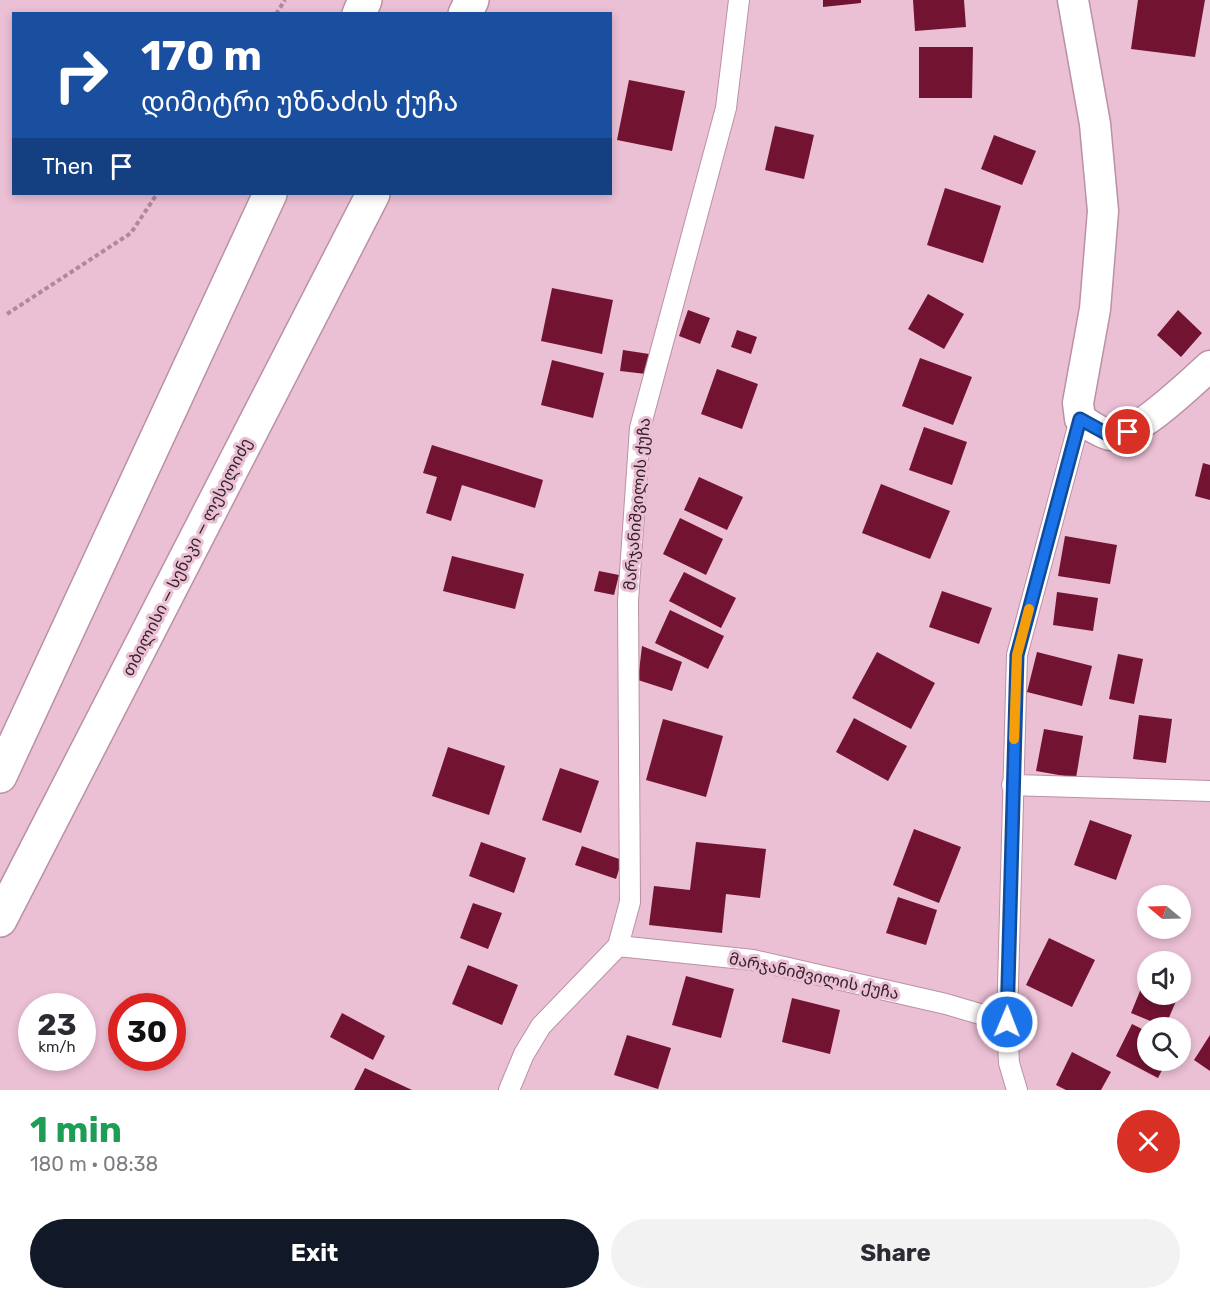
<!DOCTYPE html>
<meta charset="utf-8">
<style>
:root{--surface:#fff;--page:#f2f2f3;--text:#2b2b33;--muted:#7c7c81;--accent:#111827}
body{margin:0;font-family:Rubik,"Noto Sans Georgian",sans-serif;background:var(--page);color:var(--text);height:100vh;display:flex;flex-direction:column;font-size:22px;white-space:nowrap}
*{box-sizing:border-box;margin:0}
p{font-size:20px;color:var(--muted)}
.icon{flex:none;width:33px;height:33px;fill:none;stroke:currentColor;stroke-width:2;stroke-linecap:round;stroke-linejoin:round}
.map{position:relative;height:1090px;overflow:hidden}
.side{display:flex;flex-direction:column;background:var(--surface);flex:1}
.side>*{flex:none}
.hud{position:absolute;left:12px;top:12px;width:600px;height:183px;border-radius:0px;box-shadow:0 3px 9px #0003;background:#1a4fa0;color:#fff;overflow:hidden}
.needle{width:39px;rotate:289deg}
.fabs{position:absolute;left:1137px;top:885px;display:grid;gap:12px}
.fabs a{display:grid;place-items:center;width:54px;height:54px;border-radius:50%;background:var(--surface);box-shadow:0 3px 9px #0003;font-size:30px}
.speed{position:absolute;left:18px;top:993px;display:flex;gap:12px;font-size:30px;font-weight:700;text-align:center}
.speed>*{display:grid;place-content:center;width:78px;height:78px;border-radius:50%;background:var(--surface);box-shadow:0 3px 9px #0003;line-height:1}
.speed small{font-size:15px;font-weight:400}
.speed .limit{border:9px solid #d22;background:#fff;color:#111}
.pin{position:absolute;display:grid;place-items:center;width:51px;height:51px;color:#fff;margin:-26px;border:3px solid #fff;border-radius:50%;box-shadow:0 2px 6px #0007}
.me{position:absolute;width:66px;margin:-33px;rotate:1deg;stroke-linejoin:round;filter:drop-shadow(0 0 4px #0008)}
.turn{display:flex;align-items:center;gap:21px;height:126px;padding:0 30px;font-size:27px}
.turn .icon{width:78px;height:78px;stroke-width:2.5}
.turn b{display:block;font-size:42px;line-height:51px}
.then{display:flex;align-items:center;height:57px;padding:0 30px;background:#0003;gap:12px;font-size:22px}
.round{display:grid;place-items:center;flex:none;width:63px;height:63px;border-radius:32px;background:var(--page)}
.summary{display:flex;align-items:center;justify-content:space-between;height:102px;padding:0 30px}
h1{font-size:36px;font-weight:700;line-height:45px;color:#1e9e55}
.primary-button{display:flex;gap:12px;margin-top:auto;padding:12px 30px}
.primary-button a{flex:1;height:69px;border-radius:36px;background:var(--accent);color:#fff;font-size:24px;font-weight:700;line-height:69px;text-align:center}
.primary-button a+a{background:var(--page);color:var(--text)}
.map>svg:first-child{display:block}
.building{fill:#721332}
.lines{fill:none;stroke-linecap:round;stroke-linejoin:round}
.minor-casing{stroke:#ba91a5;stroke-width:22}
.primary-casing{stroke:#ba91a5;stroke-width:33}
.motorway-casing{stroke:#ba91a5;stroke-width:36}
.path{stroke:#ac8a9a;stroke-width:4;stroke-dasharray:4.5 3;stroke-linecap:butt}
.minor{stroke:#fff;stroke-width:20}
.primary{stroke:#fff;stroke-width:30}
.motorway{stroke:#fff;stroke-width:33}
.route-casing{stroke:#114b97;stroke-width:15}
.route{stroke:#1a73e8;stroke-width:10}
.slow{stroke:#f59e0b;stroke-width:10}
.labels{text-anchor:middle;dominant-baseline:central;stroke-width:6;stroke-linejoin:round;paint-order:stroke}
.street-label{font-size:16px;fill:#33232b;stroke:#ebbfd4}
</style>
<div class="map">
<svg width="1210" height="1090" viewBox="0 0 1210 1090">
<rect width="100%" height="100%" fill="#ebbfd4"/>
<path class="building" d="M823,0H861V3L823,7Z
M913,0H964L966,27L915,31Z
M1138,0H1205L1195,57L1131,49Z
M919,47H973L972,98H919Z
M629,80L685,91L672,151L617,140Z
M775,126L814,135L804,179L765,170Z
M994,135L1036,151L1022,185L981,169Z
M945,188L1001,206L983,263L927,245Z
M552,288L613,300L602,354L541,341Z
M928,294L964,314L944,349L908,329Z
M688,310L710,318L700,344L679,336Z
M1178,310L1202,333L1181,357L1157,335Z
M737,330L757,337L751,354L731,347Z
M623,350L649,354L646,374L620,371Z
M920,358L972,377L953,425L902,406Z
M552,360L604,373L593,418L541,405Z
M717,369L758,384L742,429L701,414Z
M924,427L967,442L952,485L909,470Z
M432,445L543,480L535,508L462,485L451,521L426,513L437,477L423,473Z
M1203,463L1210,465V500L1195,496Z
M699,477L743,497L727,530L684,510Z
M881,484L950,511L930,559L862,533Z
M680,518L723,539L706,575L663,554Z
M1065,536L1117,545L1110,584L1058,576Z
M452,556L524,574L515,609L443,591Z
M599,571L619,575L614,595L594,591Z
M684,572L736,598L721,628L669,601Z
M942,591L992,608L979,644L929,627Z
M1057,592L1098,598L1093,631L1053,625Z
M670,610L724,636L708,669L655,643Z
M642,646L682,662L672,691L638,680Z
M877,652L935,683L911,729L852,698Z
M1037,652L1092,666L1082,706L1027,692Z
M1118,654L1143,659L1134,704L1109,699Z
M1139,715L1172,719L1166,763L1133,759Z
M854,718L907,746L888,781L836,752Z
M663,719L723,736L706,797L646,780Z
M1044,729L1083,736L1076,778L1036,771Z
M448,747L505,766L489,815L432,796Z
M560,768L599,781L581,833L542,820Z
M1090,820L1132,835L1116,880L1074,865Z
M914,829L961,847L939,903L893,885Z
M481,842L526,858L514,893L469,876Z
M696,842L766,849L760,898L726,894L722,933L649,925L654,886L690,890Z
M582,846L622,860L616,879L575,865Z
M898,897L937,910L926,945L886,933Z
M473,903L502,913L488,949L460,938Z
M1049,938L1095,960L1072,1007L1026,985Z
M468,965L518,985L502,1025L452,1004Z
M1147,974L1148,994H1179L1165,1027L1131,1013Z
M686,976L734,989L721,1038L672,1025Z
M792,998L840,1010L830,1054L782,1042Z
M342,1013L385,1036L373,1060L330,1037Z
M1132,1024L1148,1032V1060H1167L1158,1078L1116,1056Z
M627,1035L671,1048L658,1089L614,1075Z
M1210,1035V1071L1194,1060Z
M1072,1052L1111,1072L1101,1090H1066L1056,1085Z
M365,1068L412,1090H354Z"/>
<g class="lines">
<defs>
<path id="minor" d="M1012,785L1210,791
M618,946L753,960L946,1004L1007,1022
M509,1090L524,1054L541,1026L618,946L630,902L628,601L640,428L726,108L739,0
M1017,1090L1009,1063L1007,1022L1017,655L1080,419"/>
<path id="primary" d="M1073,0L1095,124L1103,211L1095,309L1078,403L1080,419C1088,424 1100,433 1110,435C1134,439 1191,383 1210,366"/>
<path id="motorway" d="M359,14L365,0
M465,14L472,0
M0,776L270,194
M0,920L373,194"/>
</defs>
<use href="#minor" class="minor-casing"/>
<use href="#primary" class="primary-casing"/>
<use href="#motorway" class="motorway-casing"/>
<path class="path" d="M276,14L285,0
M7,314L131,233L157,194"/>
<use href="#minor" class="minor"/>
<use href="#primary" class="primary"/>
<use href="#motorway" class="motorway"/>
</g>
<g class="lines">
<defs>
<path id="route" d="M1007,1022L1017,655L1080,419L1109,435L1128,432"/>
</defs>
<use href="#route" class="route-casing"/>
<use href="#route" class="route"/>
<path class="slow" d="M1014,739L1017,655L1029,609"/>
</g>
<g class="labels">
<g class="street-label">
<text transform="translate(637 504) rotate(-85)">მარჯანიშვილის ქუჩა</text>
<text transform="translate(187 557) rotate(-63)">თბილისი — სენაკი — ლესელიძე</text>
<text transform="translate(814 976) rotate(12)">მარჯანიშვილის ქუჩა</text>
</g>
</g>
</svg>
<div class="fabs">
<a><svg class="needle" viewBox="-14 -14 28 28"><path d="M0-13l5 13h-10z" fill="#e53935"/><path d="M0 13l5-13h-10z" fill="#7c7c81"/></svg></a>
<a><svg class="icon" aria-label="sound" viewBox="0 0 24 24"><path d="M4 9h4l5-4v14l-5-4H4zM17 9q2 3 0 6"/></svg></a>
<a><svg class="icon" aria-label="search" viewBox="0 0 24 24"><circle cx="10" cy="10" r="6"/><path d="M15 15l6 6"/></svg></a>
</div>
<div class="speed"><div>23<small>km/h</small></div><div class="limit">30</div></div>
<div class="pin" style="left:1128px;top:432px;background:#d93025"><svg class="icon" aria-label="arrive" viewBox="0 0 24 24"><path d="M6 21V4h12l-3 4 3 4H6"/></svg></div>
<svg class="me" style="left:1007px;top:1022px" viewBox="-20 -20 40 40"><circle r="17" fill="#1a73e8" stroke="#fff" stroke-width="3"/><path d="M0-11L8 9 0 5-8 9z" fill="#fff"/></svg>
<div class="hud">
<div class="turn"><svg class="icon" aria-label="right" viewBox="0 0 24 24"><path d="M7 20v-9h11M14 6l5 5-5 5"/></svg><div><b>170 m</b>დიმიტრი უზნაძის ქუჩა</div></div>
<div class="then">Then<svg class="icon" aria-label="arrive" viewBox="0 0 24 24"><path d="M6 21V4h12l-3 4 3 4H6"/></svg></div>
</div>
</div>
<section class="side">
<div class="summary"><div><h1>1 min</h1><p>180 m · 08:38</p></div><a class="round" style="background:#d93025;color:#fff"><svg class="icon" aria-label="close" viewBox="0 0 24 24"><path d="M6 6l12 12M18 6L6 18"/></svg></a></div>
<div class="primary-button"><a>Exit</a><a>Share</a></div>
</section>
